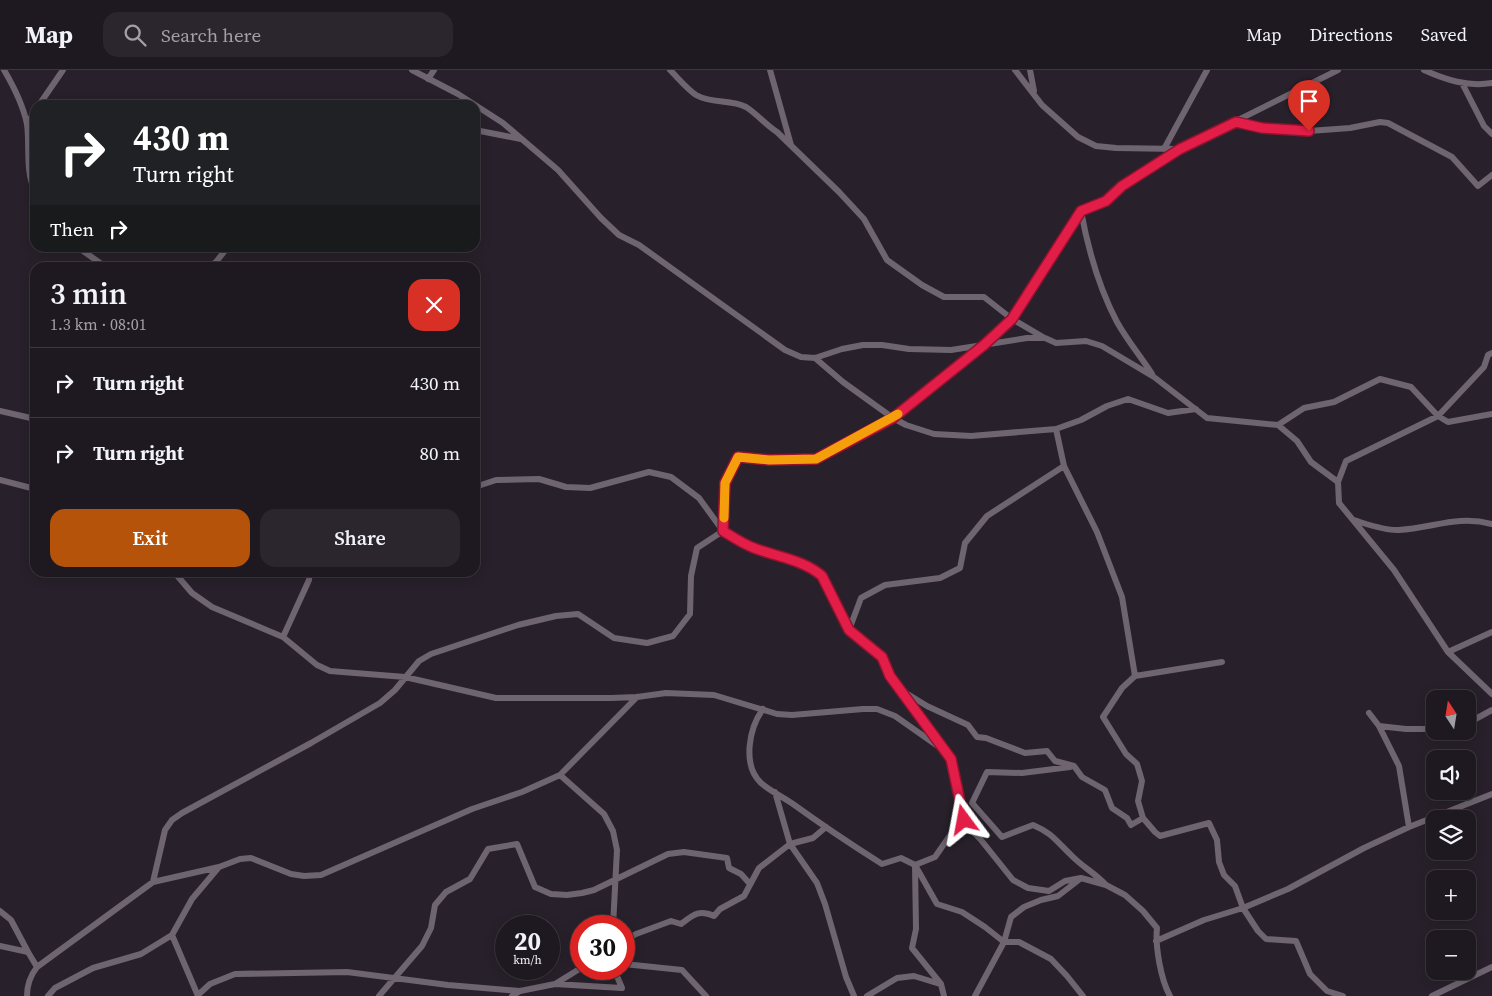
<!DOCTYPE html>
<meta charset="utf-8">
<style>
:root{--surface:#1e1920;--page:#2b262d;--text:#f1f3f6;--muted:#a1a0a5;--line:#3c383e;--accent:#b45309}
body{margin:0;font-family:"Source Serif 4",serif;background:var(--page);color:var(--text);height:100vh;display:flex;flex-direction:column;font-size:19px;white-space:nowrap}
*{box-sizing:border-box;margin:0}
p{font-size:16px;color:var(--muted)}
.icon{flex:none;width:28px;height:28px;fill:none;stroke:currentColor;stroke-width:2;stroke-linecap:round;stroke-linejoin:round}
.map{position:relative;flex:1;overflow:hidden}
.sheet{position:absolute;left:30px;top:192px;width:450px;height:315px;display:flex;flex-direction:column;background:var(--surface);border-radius:15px;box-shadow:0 2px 12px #0003,0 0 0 1px var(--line)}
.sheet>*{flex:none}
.hud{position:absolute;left:30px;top:30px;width:450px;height:152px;border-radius:15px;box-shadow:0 2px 12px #0003,0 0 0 1px var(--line);background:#202124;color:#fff;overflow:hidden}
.needle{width:32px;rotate:348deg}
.fabs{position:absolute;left:1426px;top:620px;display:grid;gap:10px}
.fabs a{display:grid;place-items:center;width:50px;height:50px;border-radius:10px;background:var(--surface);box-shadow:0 2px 12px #0003,0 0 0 1px var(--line);font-size:25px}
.speed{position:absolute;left:495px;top:845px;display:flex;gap:10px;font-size:25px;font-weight:700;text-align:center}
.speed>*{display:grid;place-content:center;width:65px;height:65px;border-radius:50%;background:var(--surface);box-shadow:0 2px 12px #0003,0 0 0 1px var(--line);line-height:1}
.speed small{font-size:12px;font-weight:400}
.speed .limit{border:8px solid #d22;background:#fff;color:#111}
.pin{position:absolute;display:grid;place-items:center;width:42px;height:42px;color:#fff;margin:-51px -21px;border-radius:50% 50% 50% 0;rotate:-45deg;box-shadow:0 0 5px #0007}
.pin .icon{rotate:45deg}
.me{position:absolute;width:55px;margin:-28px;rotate:347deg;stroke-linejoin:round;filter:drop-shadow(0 0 4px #0008)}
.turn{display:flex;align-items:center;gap:18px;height:105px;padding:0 20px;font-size:22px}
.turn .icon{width:65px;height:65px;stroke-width:2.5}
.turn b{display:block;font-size:35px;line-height:42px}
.then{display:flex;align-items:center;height:48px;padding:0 20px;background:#0003;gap:10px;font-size:19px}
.round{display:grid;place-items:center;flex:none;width:52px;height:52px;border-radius:15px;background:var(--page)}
.head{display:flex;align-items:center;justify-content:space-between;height:85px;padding:0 20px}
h1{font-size:30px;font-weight:600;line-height:38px}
.cta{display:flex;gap:10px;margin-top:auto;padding:10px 20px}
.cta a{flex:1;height:58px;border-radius:15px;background:var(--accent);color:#fff;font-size:20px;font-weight:600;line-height:58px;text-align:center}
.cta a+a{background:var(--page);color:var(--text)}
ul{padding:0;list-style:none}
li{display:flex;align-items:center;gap:15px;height:70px;padding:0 20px;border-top:1px solid var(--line)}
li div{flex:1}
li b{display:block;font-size:19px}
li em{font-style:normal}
header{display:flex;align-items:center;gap:30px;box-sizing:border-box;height:70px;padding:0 25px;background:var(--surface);border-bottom:1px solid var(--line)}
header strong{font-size:24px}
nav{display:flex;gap:28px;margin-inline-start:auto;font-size:18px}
.search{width:350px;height:45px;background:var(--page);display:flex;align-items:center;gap:12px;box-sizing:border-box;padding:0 18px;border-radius:15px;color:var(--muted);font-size:19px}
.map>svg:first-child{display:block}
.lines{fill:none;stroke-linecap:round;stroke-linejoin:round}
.minor{stroke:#6f6571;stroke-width:6}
.route-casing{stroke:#92132f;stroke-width:12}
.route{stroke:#e11d48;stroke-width:9}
.slow{stroke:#f59e0b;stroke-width:9}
</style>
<header>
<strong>Map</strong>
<div class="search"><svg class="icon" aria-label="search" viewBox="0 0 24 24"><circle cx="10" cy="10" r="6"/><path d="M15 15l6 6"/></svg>Search here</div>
<nav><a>Map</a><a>Directions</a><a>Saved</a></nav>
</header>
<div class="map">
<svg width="1492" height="926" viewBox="0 0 1492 926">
<rect width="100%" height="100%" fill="#28212b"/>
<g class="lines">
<path class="minor" d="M4,0C14,17 23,35 27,54C30,76 25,101 35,121
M412,0L458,24L503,53L558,100L601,148L619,165L639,175L785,280L801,287L815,288L842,279L863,275H882L909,279L951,280L1027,268H1045L1056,273L1086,271L1102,276L1154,307L1207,348L1278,355L1297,371L1311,392L1338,412
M670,0C678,8 687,19 696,25C711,34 731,29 746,37C757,44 766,55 777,62L839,122L864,149L887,190L922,215L944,227H984L1012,249L1043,267
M770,0L791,75
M1015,0L1042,35L1078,67L1096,76L1116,78L1178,79
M1030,0L1034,21
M1424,0C1446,10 1468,17 1492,13
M428,9L434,0
M1462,13L1484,56L1492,64
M39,35L63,0
M1236,52L1262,59L1309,61L1350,58L1380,52L1388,53L1452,87L1478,116L1492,105
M27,54L35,41
M475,60L521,69
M1164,79L1207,0
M79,178L107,198
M208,198L216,192L227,178
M1492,283L1488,285L1484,297L1438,346L1346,391L1338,412L1339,433L1394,500L1448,582L1492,624
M815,288L843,312L893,348L906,355L934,364L971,366L1056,359L1081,350L1107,336L1128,329L1168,343L1196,339
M1152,304C1141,287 1127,270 1117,252C1099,218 1088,179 1081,141L1106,131L1122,116L1180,79L1338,0
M0,341L35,349
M1278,355L1304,338L1334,332L1380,309L1411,317L1438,346L1448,352L1492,344
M1064,396L1097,462L1122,527L1135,606
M0,410L35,419
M475,417L496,410L539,409L566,417L590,418L649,402L671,407L699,428L723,461L753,478L797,492L816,500L823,506L849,560L881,587L890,606L939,674
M1353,450C1367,454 1385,461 1399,460C1433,458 1457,445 1492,454
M723,461L725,413L738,387L769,390L816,389L893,348L984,275L1012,249L1081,141
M174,502L192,523L212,537L283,567L317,595L330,601L405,607L496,628H611L637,627L666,623L714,625L777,644L792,645L863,639H877L895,646L942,679L951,689L966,754L981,770L1013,810L1028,818L1049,821L1065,811L1081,808L1106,815L1125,825L1143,841L1157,858C1155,877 1161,910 1170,926
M849,560L861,528L885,515L940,508L960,498L965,473L987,446L1064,396L1056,359
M283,567L309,510L310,502
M1448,582L1492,562
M901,620L927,636L968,655L977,667L986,668L1025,683L1047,681L1055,691L1074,696L1082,707L1105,720L1112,738L1127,748L1131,755L1143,748L1155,762L1160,766L1209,753L1217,770L1219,792L1224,805L1235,816L1243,838L1258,861L1266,869L1296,871L1310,904L1327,921L1343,926
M763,639C749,658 742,695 761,713C770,721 783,727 793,734C822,755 852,775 882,794L901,788L915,795L937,834L962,842L985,857L1004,872H1019L1051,889L1067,906L1083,926
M1369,643L1379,656L1399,696L1409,757
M1468,653L1492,640
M1379,656L1406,659H1435
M1070,697L1022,703L987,702L972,733L1002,767L1033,755C1052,763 1056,771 1070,784C1081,796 1095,803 1106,815
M560,705L604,744L613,761L617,780L613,856
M775,722L790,774L817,813L825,834L846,907L854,926
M1143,748L1138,731L1142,711L1137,694L1126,684L1103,647L1122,618L1135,606L1222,592
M153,812L165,760L172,750L182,743L311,673L380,633L395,620L419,591L431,584L518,555L556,546L578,544L614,568L647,573L673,566L690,544L691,506L697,478L723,461
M0,841L11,850L28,882
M172,865L198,926
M624,871L636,864L671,851L681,854C693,845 699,839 714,846L720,839L744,826L759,798L790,774L813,768L826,757
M1156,871L1204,850L1243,838L1288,819L1364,778L1409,757L1492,724
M0,876L28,882L37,897
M624,894L682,900L706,926
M555,914L581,898
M198,925L210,914L235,904L347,902L448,915L520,921L555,914L622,918L614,899
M27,926C27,914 30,906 37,897L153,812L219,797
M48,926L55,918L93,898L141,884L172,865L192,829L219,797L240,789L251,788L291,804L304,806L321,805L472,739L522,722L560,705L637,627
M379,926L422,876L431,858L435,835L446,822L470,809L488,779L517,774L535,817L551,824L567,825L582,823L594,820L668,784L684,782L727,788L729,798L741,804L750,814
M512,926L520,921
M867,926L897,908L914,906L940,914
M944,926L941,914L912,878L916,859L915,795L935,787L951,764L965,749
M975,926L1004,872L1011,847L1024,837L1041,830L1058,826L1080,809
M1432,926L1492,897"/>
</g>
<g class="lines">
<defs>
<path id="route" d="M964,750L951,689L890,606L882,587L849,560L822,506C804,490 777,487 754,478C743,474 733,467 723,461L725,413L738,387L769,390L816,389L893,348L984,275L1012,249L1081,141L1106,131L1122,116L1180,79L1236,52L1262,58L1309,61"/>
</defs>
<use href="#route" class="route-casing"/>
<use href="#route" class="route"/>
<path class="slow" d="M724,448L725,413L738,387L769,390L816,389L898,344"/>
</g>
</svg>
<div class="fabs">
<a><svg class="needle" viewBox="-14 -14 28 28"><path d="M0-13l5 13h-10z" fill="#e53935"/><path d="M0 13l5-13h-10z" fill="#a1a0a5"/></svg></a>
<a><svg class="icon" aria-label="sound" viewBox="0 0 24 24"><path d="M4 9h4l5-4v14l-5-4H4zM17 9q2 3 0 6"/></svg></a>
<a><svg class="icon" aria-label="layers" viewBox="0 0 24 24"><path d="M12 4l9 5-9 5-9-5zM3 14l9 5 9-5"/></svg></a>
<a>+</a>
<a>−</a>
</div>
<div class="speed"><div>20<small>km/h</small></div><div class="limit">30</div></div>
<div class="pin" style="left:1309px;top:61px;background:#d93025"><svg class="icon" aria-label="arrive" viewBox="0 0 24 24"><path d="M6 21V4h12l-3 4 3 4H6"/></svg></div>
<svg class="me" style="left:964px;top:750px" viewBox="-20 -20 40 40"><path d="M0-17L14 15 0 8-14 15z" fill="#e11d48" stroke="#fff" stroke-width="4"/></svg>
<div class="hud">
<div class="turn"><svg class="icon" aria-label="right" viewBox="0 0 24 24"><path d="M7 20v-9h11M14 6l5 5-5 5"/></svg><div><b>430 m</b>Turn right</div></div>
<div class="then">Then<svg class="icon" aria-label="right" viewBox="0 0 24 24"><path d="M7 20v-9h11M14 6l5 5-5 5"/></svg></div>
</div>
<section class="sheet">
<div class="head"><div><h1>3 min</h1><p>1.3 km · 08:01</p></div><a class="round" style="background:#d93025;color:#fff"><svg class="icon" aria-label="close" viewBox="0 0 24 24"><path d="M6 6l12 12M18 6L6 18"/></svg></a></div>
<ul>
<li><svg class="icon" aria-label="right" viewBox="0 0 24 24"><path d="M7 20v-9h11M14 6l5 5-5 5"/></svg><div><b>Turn right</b></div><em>430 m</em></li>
<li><svg class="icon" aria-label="right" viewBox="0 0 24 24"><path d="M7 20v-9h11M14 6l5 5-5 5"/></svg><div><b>Turn right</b></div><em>80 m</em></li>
</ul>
<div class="cta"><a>Exit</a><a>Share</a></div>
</section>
</div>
